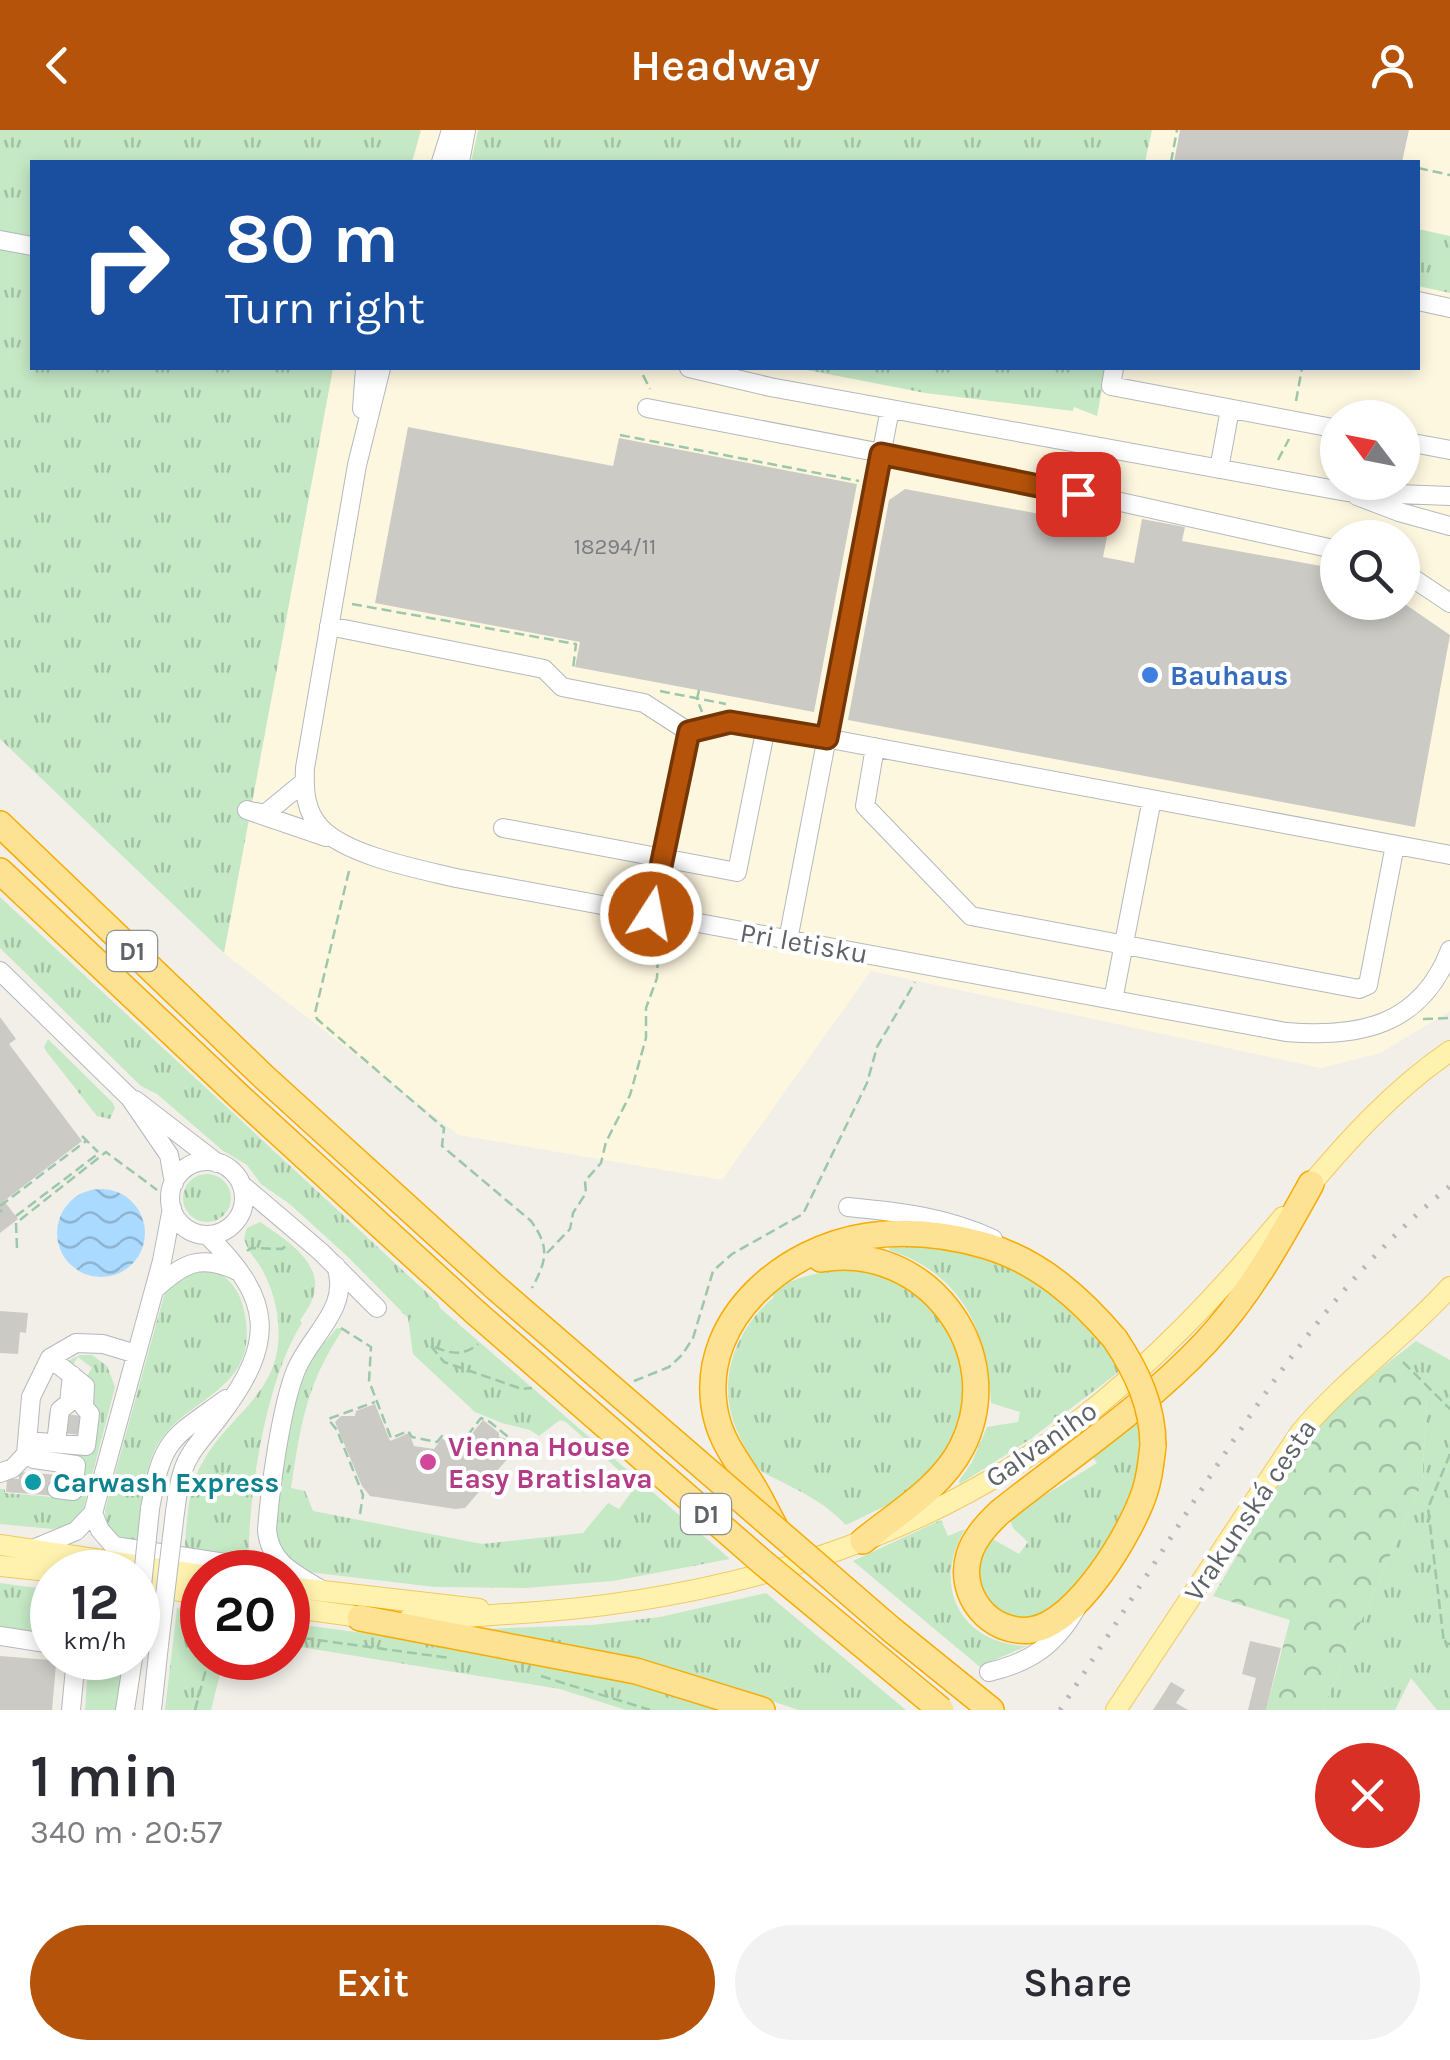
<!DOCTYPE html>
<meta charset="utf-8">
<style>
:root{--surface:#fff;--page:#f2f2f3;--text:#2b2b33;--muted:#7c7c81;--accent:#b45309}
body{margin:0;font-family:Karla,sans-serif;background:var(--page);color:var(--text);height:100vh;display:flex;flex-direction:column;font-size:38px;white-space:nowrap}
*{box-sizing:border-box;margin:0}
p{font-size:32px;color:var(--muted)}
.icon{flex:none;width:55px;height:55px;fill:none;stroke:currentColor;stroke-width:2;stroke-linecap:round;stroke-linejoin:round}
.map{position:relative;height:1580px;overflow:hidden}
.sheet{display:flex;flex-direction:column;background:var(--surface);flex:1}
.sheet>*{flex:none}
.guide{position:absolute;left:30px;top:30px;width:1390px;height:210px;border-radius:0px;box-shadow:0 5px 15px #0003;background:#1a4fa0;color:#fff;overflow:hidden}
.needle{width:65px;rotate:302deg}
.tools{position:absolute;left:1320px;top:270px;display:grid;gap:20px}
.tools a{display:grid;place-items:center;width:100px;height:100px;border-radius:50%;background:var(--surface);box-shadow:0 5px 15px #0003;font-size:50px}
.speed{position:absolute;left:30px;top:1420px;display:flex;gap:20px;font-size:50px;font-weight:700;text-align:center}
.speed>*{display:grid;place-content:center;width:130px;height:130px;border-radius:50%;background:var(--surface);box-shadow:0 5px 15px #0003;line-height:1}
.speed small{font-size:25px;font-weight:400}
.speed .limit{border:15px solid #d22;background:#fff;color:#111}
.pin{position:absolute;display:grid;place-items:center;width:85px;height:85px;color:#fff;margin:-42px;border-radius:20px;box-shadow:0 5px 15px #0006}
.me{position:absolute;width:110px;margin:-55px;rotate:11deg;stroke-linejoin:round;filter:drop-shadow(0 0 8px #0008)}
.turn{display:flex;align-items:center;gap:35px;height:210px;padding:0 30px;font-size:45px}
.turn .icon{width:130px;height:130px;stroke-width:2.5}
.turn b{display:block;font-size:70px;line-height:85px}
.round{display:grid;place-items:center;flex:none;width:105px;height:105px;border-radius:52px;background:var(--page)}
.overview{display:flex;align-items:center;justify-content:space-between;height:170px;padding:0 30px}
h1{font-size:60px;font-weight:600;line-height:75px}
.action{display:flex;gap:20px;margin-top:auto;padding:20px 30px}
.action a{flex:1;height:115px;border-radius:60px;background:var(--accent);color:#fff;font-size:40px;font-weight:600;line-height:115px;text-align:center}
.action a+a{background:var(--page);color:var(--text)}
header{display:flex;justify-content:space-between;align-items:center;height:130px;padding:0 30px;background:var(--accent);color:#fff;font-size:45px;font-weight:600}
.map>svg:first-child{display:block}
.commercial{fill:#fef7e0;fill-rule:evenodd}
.grass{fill:url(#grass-tufts)}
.forest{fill:url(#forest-crowns)}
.water{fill:url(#water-waves)}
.building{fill:#cccac5}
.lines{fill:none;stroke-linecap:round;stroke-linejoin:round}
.minor-casing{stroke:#b5b8bc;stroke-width:20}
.major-casing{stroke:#f2c960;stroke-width:22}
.highway-casing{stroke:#f9ab00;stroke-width:28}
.path{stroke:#9cc7a9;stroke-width:2.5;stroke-dasharray:10 5;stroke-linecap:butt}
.minor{stroke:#fff;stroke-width:18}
.major{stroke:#fff2af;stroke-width:20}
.highway{stroke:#fde293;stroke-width:25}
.rail{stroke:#b6b7b8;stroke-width:5;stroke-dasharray:2.5 12;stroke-linecap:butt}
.minor-bridge-casing{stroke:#b5b8bc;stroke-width:20;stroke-linecap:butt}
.highway-bridge-casing{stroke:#f9ab00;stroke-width:28;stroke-linecap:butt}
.minor-bridge{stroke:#fff;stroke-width:18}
.highway-bridge{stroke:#fde293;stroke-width:25}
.route-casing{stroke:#753606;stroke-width:25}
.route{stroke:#b45309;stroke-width:18}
.shop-dot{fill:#3f7fe0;stroke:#fff;stroke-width:4}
.hotel-dot{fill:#d1479c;stroke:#fff;stroke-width:4}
.culture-dot{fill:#0f9aa8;stroke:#fff;stroke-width:4}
.labels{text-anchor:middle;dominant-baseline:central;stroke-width:8;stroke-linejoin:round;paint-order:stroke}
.number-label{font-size:22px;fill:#7a7d7f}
.shield{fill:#fff;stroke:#8f9295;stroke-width:2.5}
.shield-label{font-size:25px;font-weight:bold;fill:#5f6368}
.shop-label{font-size:28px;font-weight:bold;fill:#366cbe;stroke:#fff;text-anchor:start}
.street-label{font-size:28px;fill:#5f6368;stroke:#fff}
.hotel-label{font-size:28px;font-weight:bold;fill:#b23c85;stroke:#fff;text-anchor:start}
.culture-label{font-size:28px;font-weight:bold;fill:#0d838f;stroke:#fff;text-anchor:start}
</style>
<header><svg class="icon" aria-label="back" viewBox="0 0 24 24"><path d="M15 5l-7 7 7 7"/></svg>Headway<svg class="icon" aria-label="person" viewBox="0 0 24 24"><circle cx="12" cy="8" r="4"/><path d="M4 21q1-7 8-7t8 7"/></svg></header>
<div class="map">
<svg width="1450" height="1580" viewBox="0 0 1450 1580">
<defs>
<pattern id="grass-tufts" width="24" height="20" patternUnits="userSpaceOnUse" patternTransform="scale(2.5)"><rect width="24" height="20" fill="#c5e8c5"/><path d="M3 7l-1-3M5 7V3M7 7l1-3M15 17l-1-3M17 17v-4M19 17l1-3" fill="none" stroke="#a3c0a4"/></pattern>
<pattern id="forest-crowns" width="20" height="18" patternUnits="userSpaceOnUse" patternTransform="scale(2.5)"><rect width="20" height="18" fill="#c5e8c5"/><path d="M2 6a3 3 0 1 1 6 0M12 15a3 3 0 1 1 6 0" fill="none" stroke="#a3c0a4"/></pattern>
<pattern id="water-waves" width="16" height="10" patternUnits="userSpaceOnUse" patternTransform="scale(2.5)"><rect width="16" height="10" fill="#aadaff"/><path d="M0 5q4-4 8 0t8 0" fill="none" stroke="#8eb4d2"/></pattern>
</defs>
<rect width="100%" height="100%" fill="#f1efe8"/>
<path class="commercial" d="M421,0H1450V881L1380,923L1321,938L871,841L722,1050L459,1005L224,823L333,238H1418V32H412ZM1338,288H1402V352H1338ZM1338,408H1402V472H1338Z"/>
<path class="grass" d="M0,0H421L412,32H32V238H333L224,823L0,609Z
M478,0H1152L1145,32H471Z
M1418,99L1450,106V163L1418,156Z
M797,238H1106L1097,286L1074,277L1073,281L925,263Z
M0,767L438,1173L440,1178L730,1429L613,1451L525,1458L435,1457L300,1441L286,1430L273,1398L295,1257L322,1209L326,1211L337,1198L343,1199C306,1255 301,1293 291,1358L305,1361L313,1381L482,1414L583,1403L608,1373L619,1379L636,1356L566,1292L560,1290L539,1306L530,1300L502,1293L475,1282L413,1224L408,1188L348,1127L291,1075L261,1054L247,1035L222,1020L157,964L141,956L0,818Z
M48,909L113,973L115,978L110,989L97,986L46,921L44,917Z
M183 1068a24 24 0 1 1 48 0a24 24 0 1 1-48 0Z
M260,1092C299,1118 337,1144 300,1190L302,1193C267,1246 247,1368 249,1432L184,1424C187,1396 187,1360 201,1335C229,1282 285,1263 278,1192C277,1174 271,1157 263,1141C257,1130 247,1121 244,1108L247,1098Z
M890,1115L939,1118L979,1125L1020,1141L1077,1181L1124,1238L1029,1310L960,1354L959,1351L972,1332L987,1297L1018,1292L1020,1282L991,1273C987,1201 963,1144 889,1120Z
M208,1139C227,1145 237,1156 243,1176C266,1266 179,1264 153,1324C141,1351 142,1387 138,1416C118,1408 106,1403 105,1380L165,1162L177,1146Z
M854,1139L883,1143L912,1158L951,1200L967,1260L949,1326L906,1366L846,1395C829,1377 810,1366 788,1355C780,1350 768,1346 760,1340C751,1332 745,1318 740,1307C714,1256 733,1202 774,1167L771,1162C798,1145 823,1141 854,1139Z
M1416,1211L1450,1230V1580H1437L1411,1548L1395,1580H1322L1422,1353L1427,1271L1389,1232Z
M80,1225H92L107,1236L115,1257L83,1380L68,1396L53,1399L0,1394V1359H5V1363L76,1369L82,1337L36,1322L94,1319L100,1281H95L85,1249L92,1238L78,1227L71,1237L66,1232Z
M1141,1280L1142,1338L1119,1394L1074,1462L1054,1481L1014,1491L982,1470L977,1431L991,1408L1019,1424L1028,1412L1013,1398L1009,1387L1097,1333L1090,1323Z
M941,1390L948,1406L965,1399C931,1456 960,1514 1027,1516L992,1531V1547L853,1431Z
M0,1453L52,1460V1507L0,1499Z
M766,1463L906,1580H799L638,1528L484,1499L592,1495L660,1487Z
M177,1478L202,1482V1528H224L211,1580H165Z
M288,1493L483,1519L643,1551L724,1580H626L560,1559L288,1515Z
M83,1528H125L118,1580H85L87,1550L82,1547Z"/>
<path class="forest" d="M1389,1232L1427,1270L1422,1353L1322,1580H1266L1290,1490L1213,1466L1306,1309L1331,1281Z"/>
<path class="water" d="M57 1103a44 44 0 1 1 88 0a44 44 0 1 1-88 0Z"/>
<path class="building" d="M1180,0H1409L1402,32H1174Z
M408,297L613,336L619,308L857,354L814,582L575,537L580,512L375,473Z
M905,359L1067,389L1066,394L1108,402L1103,427L1134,433L1142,389L1185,397L1182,411L1338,439V472H1402L1450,505L1415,697L848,590L889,370Z
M0,887L16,909L9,914L82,1011L4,1071L18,1089L0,1103Z
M0,1181L28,1183L26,1203L20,1202L18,1224L0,1223Z
M375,1274L390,1311L409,1303L414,1316L434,1319L442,1308L458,1321L483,1290L499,1303V1307L511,1310L516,1319L465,1378L455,1379L370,1366L362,1356L335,1292L341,1286H355L356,1281Z
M49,1283L96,1287L94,1306L48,1302Z
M19,1342L59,1345L57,1366L6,1362L7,1348L19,1349Z
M1250,1511L1281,1518L1266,1580H1248L1256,1548L1242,1544Z
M0,1526L50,1530L56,1534L52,1580H0Z
M1171,1552L1185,1560L1176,1573L1188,1580H1153Z"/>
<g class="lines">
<defs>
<path id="minor" d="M441,32L451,0
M460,32L466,0
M0,110L32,116
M1418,171L1450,178
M381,238L357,335L305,638C304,659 305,682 321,698C348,726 419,739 456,748L1286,902C1359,908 1421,896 1450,820
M689,238L770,257L1347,362L1450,366
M1114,238L1111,256L1338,299
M647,278L1012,348L1338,420
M362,279L365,238
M1402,311L1450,320
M1219,339L1230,279
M1357,366L1399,382L1450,396
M1402,441L1450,473
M329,496L544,539L562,557L644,573L689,602L730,592L745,593L1450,725
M875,617L865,676L971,786L1327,853L1359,859L1368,855L1395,715
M247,680L326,707
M256,682L265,684L304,652
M503,698L737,742L766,597
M651,784L689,602
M788,810L890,279
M0,841L130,968L169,1025L174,1053
M1113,870L1152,669
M135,970L217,1033
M170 1068a37 37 0 1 1 74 0a37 37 0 1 1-74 0Z
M241,1054L321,1122L377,1178
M848,1077C900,1082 946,1087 993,1109
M154,1160C182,1134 200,1123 237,1141
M27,1311L86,1316L90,1284L84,1277L85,1256L50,1228
M56,1313L60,1280L69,1273L72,1245
M26,1324L34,1329L76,1335L73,1361L57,1359
M0,1343L13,1338L26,1324L31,1267L50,1228L76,1213L103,1214L136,1224
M150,1379C162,1308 171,1309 226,1269
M175,1382C177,1370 178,1356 182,1344C188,1321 206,1305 220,1286C276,1212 274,1170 207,1105
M93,1383L100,1400L114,1416L292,1443
M33,1419L76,1401L93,1383L162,1131L172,1078
M320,1459C294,1443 270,1433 267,1400C270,1359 281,1277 296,1240C311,1204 351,1178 336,1136
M0,1506L52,1514
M989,1542C1031,1532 1056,1515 1077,1477
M71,1580L76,1528
M125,1580L133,1528
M152,1580L159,1515"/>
<path id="major" d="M1302,1065C1346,1012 1393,960 1450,921
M0,1415L202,1445
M0,1436L58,1442
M138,1455L202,1464
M288,1457L479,1479
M288,1477L375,1489
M409,1489C442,1490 474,1486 507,1484C707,1473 912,1418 1074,1294C1153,1234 1219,1163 1283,1087
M1116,1580L1300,1303C1345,1249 1403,1209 1450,1157"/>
<path id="highway" d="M0,694L264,947L495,1157
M0,741L242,969L475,1182
M821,1129C925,1111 1010,1221 962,1317C941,1358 897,1383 863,1411
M1153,1316C1151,1331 1150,1346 1145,1361C1132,1402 1077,1494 1031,1500C990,1505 957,1465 969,1425C974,1408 987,1394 1000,1382C1069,1327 1145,1277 1206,1212C1250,1165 1280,1110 1311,1054
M775,1397C766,1381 759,1365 749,1350C733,1325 718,1306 714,1275C702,1187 786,1118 867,1106C907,1100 949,1105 987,1116C1040,1132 1080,1168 1115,1209
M360,1488L636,1541L762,1580
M892,1500L991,1580"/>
</defs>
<use href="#minor" class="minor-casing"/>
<use href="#major" class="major-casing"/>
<use href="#highway" class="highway-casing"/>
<path class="path" d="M1171,32L1177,0
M1418,38L1450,45
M643,245L650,259
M1296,271L1302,238
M620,305L859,351
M1278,330L1289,309
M352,474L576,514L573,539
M699,560L697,569L702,582
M660,561L726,574
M349,741L315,883L317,889L444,998L442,1016L531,1091C550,1117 547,1130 532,1158
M1423,889L1450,888
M82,1006L98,1022
M0,1076L86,1011
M0,1080L2,1082
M16,1086L99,1023
M17,1118L16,1093L106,1022L157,1060
M247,1121L251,1118L282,1119L288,1114
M547,1123L570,1099L573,1083L586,1063L585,1051L601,1033L606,1012L630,965L646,908V878L657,848L659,803
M341,1198L371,1217L369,1251L391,1308L408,1301L412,1307L437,1312L442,1306L458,1318L481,1288L490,1292L534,1328
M431,1216L444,1232L522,1259L532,1258
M435,1217C450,1224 465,1226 478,1214
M1403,1232L1450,1279
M634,1251L669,1237L682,1225L693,1208L713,1141L732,1124L803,1084L867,953L877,917L915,852
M1450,1324L1428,1378L1444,1513L1450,1514
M360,1384L363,1365L337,1300L328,1289L375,1272
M288,1506L450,1528
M541,1546L650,1580
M195,1580L209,1528"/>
<use href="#minor" class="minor"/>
<use href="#major" class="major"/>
<use href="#highway" class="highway"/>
<path class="rail" d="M1060,1580C1106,1509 1151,1439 1196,1368C1270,1253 1343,1143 1450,1056"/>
<defs>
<path id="minor-bridge" d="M138,1494L150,1379
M159,1515L175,1382"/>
<path id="highway-bridge" d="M495,1157L892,1500
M475,1182L761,1431L941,1580
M1115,1209C1137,1242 1153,1276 1153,1316"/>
</defs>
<use href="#minor-bridge" class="minor-bridge-casing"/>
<use href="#highway-bridge" class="highway-bridge-casing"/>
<use href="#minor-bridge" class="minor-bridge"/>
<use href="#highway-bridge" class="highway-bridge"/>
</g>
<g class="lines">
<defs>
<path id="route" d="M651,784L689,602L730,592L827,608L881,324L1078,364"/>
</defs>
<use href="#route" class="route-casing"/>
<use href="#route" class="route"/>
</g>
<circle class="shop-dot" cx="1150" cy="545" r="10"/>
<circle class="hotel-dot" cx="428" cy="1332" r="10"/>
<circle class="culture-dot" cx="33" cy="1352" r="10"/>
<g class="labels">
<g class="number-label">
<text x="615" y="417">18294/11</text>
</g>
<g class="shield">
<rect x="107" y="801" width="50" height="40" rx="8"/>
<rect x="681" y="1364" width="50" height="40" rx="8"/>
</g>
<g class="shield-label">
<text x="132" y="821">D1</text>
<text x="706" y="1384">D1</text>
</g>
<g class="shop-label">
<text x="1170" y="545">Bauhaus</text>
</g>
<g class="street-label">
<text transform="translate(804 813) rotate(10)">Pri letisku</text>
<text transform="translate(1041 1314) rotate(-35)">Galvaniho</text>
<text transform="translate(1250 1380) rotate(-56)">Vrakunská cesta</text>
</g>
<g class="hotel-label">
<text x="448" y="1316">Vienna House<tspan x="448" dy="32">Easy Bratislava</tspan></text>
</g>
<g class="culture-label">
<text x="53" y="1352">Carwash Express</text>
</g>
</g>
</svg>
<div class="tools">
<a><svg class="needle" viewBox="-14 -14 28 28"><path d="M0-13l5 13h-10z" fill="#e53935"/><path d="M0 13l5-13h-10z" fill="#7c7c81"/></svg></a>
<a><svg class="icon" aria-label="search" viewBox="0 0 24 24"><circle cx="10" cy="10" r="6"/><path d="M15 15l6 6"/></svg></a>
</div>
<div class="speed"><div>12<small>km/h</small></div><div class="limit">20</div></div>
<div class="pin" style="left:1078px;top:364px;background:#d93025"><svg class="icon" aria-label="arrive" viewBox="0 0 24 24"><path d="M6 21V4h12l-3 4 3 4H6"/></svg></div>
<svg class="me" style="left:651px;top:784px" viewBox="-20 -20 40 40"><circle r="17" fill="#b45309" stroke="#fff" stroke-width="3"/><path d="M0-11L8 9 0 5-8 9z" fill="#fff"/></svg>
<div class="guide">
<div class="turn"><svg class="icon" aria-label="right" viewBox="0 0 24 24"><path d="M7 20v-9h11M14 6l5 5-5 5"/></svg><div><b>80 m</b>Turn right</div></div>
</div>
</div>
<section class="sheet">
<div class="overview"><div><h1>1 min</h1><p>340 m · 20:57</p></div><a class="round" style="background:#d93025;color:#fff"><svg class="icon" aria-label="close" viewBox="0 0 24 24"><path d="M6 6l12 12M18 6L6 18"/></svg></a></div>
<div class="action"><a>Exit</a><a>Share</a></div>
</section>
